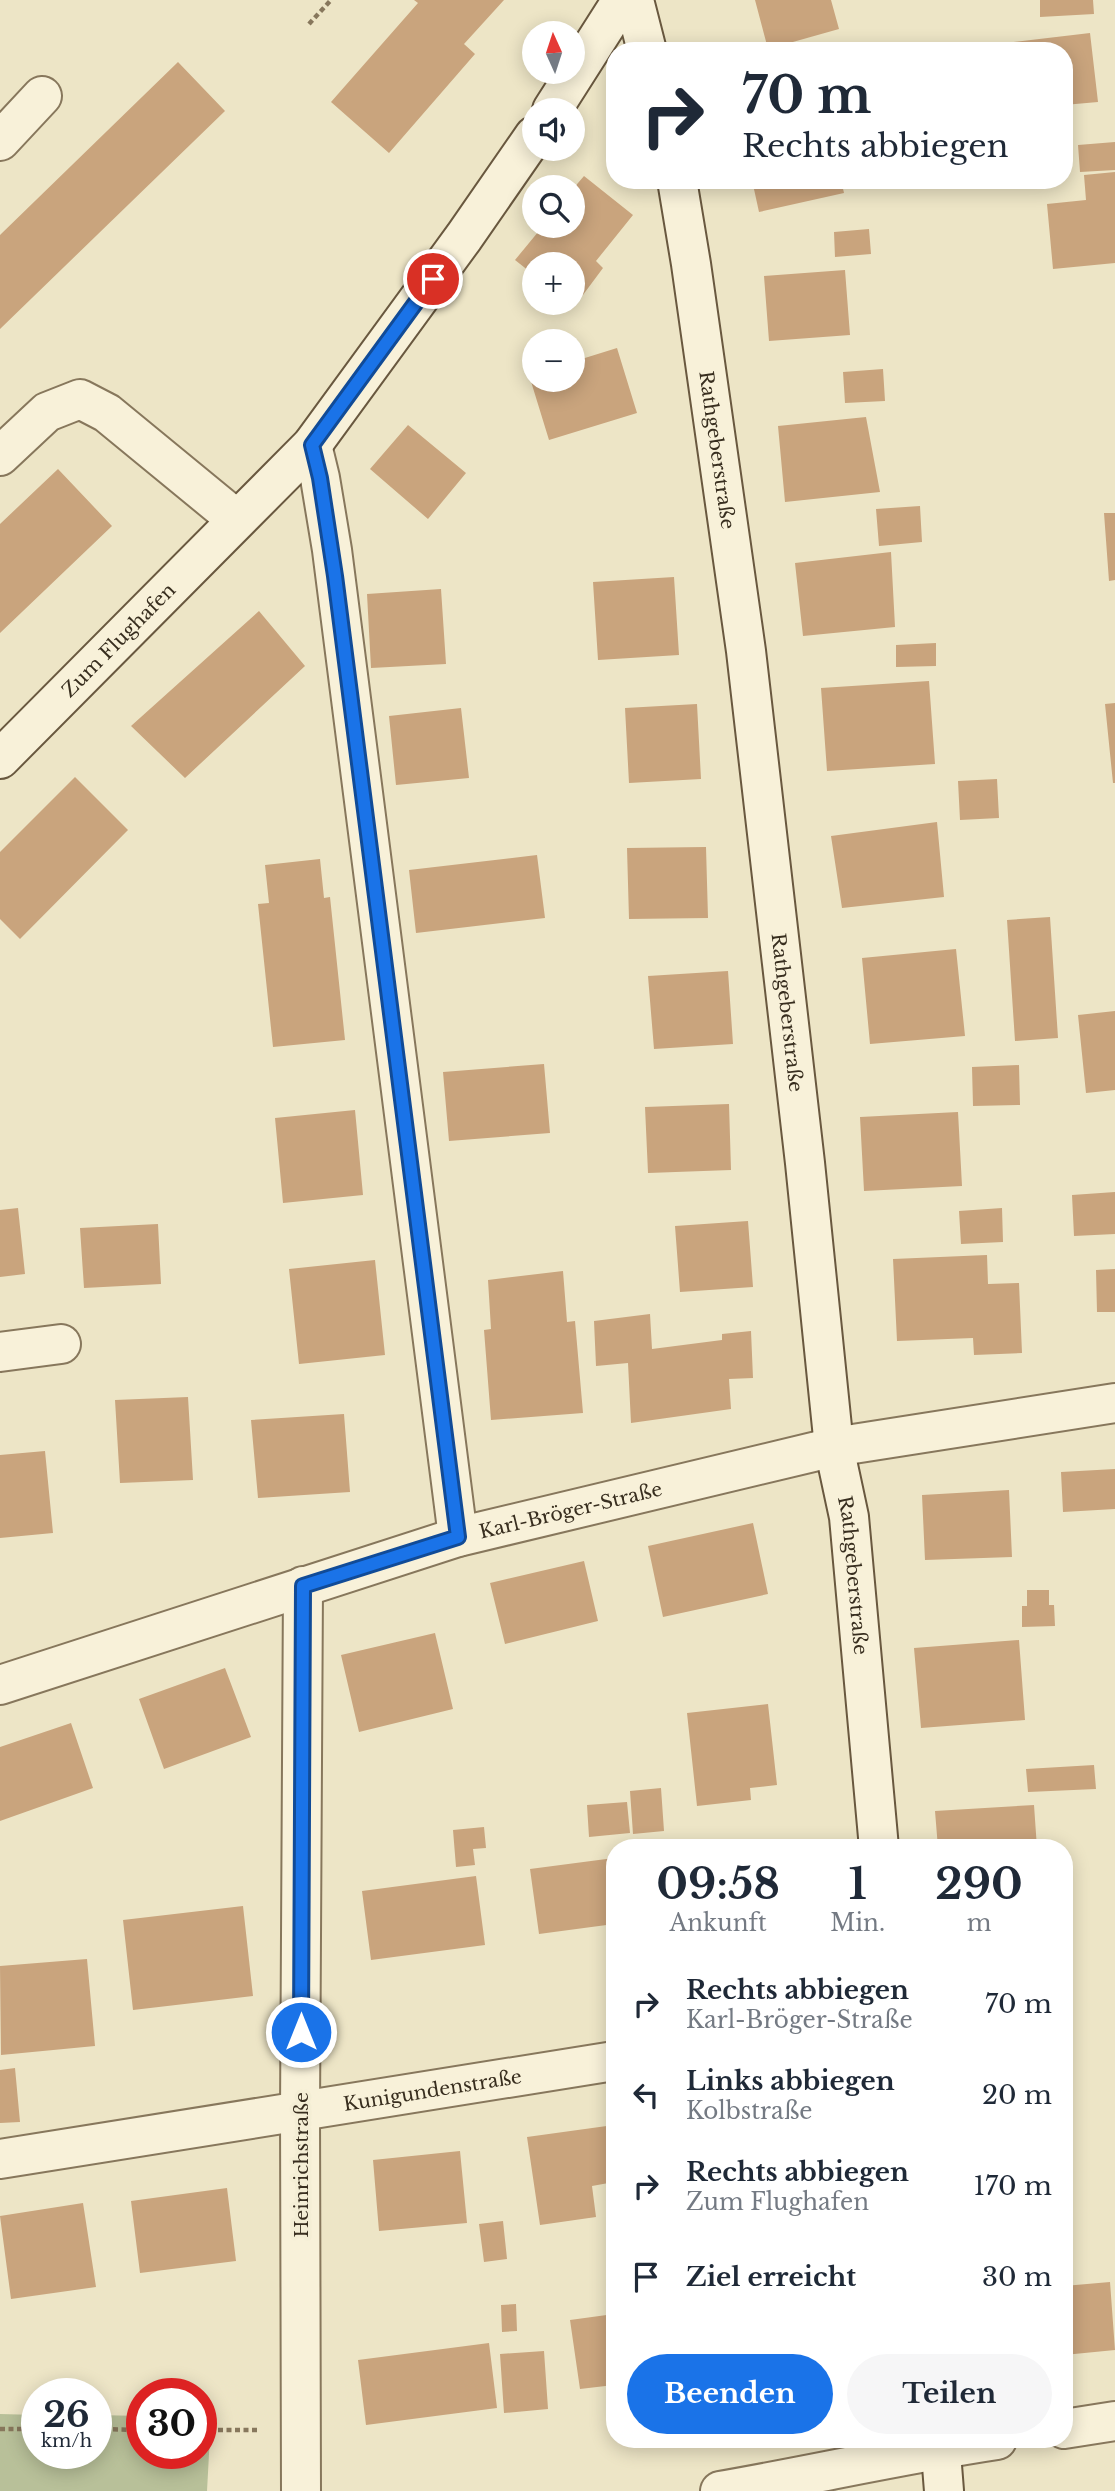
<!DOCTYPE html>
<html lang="de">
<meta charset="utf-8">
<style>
:root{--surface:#fff;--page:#f6f6f7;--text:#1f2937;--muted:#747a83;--accent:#1a73e8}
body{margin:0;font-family:"Libre Baskerville",serif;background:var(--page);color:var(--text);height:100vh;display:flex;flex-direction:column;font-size:26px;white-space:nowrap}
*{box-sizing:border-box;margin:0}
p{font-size:23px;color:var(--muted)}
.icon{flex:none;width:38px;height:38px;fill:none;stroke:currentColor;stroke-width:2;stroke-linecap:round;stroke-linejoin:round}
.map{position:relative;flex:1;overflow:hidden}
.details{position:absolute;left:606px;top:1839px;width:467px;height:609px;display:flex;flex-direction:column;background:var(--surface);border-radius:28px;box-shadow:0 4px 18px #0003}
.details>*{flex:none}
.guide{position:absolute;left:606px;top:42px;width:467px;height:147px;border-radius:28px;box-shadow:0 4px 18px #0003;background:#fff;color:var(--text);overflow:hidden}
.needle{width:46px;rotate:357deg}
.tools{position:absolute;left:522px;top:21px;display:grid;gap:14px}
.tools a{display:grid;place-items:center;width:63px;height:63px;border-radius:50%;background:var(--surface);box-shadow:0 4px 18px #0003;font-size:35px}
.speed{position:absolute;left:21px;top:2378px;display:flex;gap:14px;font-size:35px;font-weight:700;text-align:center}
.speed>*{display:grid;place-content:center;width:91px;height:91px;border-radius:50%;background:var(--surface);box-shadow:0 4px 18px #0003;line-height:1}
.speed small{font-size:18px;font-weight:400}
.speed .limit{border:10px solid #d22;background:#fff;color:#111}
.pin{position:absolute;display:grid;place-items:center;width:60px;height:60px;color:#fff;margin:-30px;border:4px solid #fff;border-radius:50%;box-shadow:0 2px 7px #0007}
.me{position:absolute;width:77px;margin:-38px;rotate:0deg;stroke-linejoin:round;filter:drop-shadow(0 0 5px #0008)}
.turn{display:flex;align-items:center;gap:24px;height:147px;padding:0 21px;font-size:32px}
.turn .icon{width:91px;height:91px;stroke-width:2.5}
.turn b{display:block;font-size:49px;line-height:60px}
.eta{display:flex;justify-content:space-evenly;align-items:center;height:119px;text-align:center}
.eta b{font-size:42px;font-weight:800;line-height:49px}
.action{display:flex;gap:14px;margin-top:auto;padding:14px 21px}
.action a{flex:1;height:80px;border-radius:42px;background:var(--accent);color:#fff;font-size:28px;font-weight:800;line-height:80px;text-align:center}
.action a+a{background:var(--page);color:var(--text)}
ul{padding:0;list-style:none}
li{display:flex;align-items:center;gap:21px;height:91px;padding:0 21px}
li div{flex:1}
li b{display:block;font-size:26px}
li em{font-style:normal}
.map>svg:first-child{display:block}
.cemetery{fill:#b8c099}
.building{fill:#c9a47d}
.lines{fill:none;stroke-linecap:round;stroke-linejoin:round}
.street-casing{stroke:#87775c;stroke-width:42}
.secondary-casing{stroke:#69583f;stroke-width:42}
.path{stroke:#87775c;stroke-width:4.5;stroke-dasharray:5 3.5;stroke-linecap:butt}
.street{stroke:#f8f1d9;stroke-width:38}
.secondary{stroke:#f8f1d9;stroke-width:38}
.route-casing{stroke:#114b97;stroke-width:18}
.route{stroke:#1a73e8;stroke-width:12}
.labels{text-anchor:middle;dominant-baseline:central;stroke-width:7;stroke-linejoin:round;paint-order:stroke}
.street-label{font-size:19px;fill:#382e1f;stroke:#f4eed5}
</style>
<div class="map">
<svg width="1115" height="2491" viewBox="0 0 1115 2491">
<rect width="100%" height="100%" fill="#ede5c6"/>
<path class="cemetery" d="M0,2414L37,2415V2454H96V2415L142,2416V2454H201V2416L211,2417L207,2491H0Z"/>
<path class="building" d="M414,0H504L464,44L475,54L389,153L331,102L418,3Z
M755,0H831L839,29L768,49Z
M1040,0H1093L1094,14L1040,17Z
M1090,33L1098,102L1064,105V51H1006L1005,43Z
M178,62L225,111L0,329V235Z
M1115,142V170L1080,172L1078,145Z
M1115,172V263L1053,269L1047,204L1086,200L1084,175Z
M584,176L633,215L596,261L603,268L574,307L569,303H572V264H534V275L515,260L543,226H572V190Z
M752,180H841L844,193L759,212Z
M869,229L871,254L835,257L834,232Z
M845,270L850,335L769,341L764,276Z
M617,348L637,413L549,440L529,375L534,373V380H572V362Z
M883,369L885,401L845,403L843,372Z
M866,417L880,492L785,502L778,426Z
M408,425L466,473L428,519L370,469Z
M58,469L112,526L0,633V524Z
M920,506L922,542L879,546L876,509Z
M1104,513H1115V580L1109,581Z
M891,552L895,627L803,636L795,563Z
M674,577L679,655L598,660L593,582Z
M441,589L446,664L371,668L367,594Z
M259,611L305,666L185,778L131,726Z
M936,643V666L896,667V645Z
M929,681L935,764L827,771L821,688Z
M1115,703V783H1113L1105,704Z
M697,704L701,779L629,783L625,708Z
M461,708L469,778L396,785L389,716Z
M75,777L128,830L20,939L0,919V852Z
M997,779L999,818L960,820L958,781Z
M937,822L944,897L842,908L831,836Z
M706,847L708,918L629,919L627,848Z
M537,855L545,918L416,933L409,870Z
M320,859L324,898L330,897L345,1040L273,1047L258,904L269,903L265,865Z
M1050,917L1058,1038L1015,1041L1007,920Z
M956,949L965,1036L870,1044L862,958Z
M728,971L733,1044L654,1049L648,976Z
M1115,1011V1090L1086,1093L1078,1015Z
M544,1064L550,1133L449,1141L443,1072Z
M1019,1065L1020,1105L973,1106L972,1067Z
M729,1104L731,1170L648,1173L645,1107Z
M355,1110L363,1195L283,1203L275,1118Z
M958,1112L962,1186L864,1191L860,1117Z
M1115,1192V1234L1074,1236L1072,1195Z
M18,1208L25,1274L0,1277V1210Z
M1002,1208L1003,1242L961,1244L959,1211Z
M748,1221L753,1287L680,1292L675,1226Z
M158,1224L161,1284L84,1288L80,1228Z
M987,1255L988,1284L1019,1283L1022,1353L974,1355L973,1338L897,1341L893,1259Z
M375,1260L385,1355L299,1364L289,1269Z
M1115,1269V1312H1097L1096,1270Z
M563,1271L567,1322L575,1321L583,1413L491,1420L484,1330L491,1329L488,1280Z
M650,1314L652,1349L722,1340V1334L751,1331L753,1378L729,1379L731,1409L631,1423L628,1363L596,1366L594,1321Z
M188,1397L193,1480L120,1483L115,1400Z
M344,1414L350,1492L258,1498L251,1420Z
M45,1451L53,1533L0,1538V1455Z
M1115,1469V1509L1063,1512L1061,1472Z
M1009,1490L1012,1557L925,1560L922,1495Z
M753,1523L768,1594L663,1617L648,1546Z
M584,1561L598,1621L505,1644L490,1583Z
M1027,1590H1049V1605H1054L1055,1626L1022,1627V1606H1027Z
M435,1633L453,1709L359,1732L341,1655Z
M1019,1640L1025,1720L921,1728L914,1648Z
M225,1668L251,1737L164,1769L139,1699Z
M768,1704L777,1785L750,1788L751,1800L697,1806L687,1713Z
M71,1723L93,1788L0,1821V1747Z
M1094,1765L1096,1789L1028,1792L1026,1769Z
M661,1788L664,1831L633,1834L630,1791Z
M627,1802L630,1833L589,1837L587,1805Z
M1034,1805L1037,1848H938L935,1811Z
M484,1827L486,1848L473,1849L475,1865L456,1867L453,1830Z
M614,1858V1924L539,1934L530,1869Z
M476,1876L485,1945L371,1960L362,1891Z
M243,1906L253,1996L133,2010L123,1920Z
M87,1959L95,2046L1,2055L0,1966Z
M15,2068L20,2122L0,2123V2070Z
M614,2125V2182L592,2186L596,2217L540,2225L527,2137Z
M460,2151L467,2223L379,2231L373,2160Z
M227,2188L236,2261L140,2273L131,2201Z
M83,2203L96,2287L11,2299L0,2216Z
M503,2221L507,2259L484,2262L479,2224Z
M1110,2282L1115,2350L1064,2355V2286Z
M516,2304L517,2331L502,2332L501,2305Z
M614,2314V2385L580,2389L570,2320Z
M489,2343L497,2408L366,2425L358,2360Z
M544,2351L548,2409L504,2413L500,2354Z"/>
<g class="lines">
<defs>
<g id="street">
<path d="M0,141L42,96"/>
<path d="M312,445L320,478L332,550L458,1537"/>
<path d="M0,456L47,412L80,399L107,413L236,519"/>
<path d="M0,1352L61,1344"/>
<path id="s1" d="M0,1685L458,1537L834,1447L1115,1403"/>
<path id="s2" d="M0,2159L614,2061"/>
<path d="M1064,2429L1115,2421"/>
<path d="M301,2491L300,2112L303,1586"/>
<path d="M720,2491C812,2475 904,2454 997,2440"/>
</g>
<g id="secondary">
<path d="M634,0L647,51"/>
<path d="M552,110L622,0"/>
<path id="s3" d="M677,180L691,264L746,651L805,1163L834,1447L849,1517L879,1848"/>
<path id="s4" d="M0,759L312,445L464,237L534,136"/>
<path d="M940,2440L944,2491"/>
</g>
</defs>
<use href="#street" class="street-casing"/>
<use href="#secondary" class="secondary-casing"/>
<path class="path" d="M309,24L331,0
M0,2429H37
M96,2429L142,2430
M201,2430H260"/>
<use href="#street" class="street"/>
<use href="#secondary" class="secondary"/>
</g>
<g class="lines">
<defs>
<path id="route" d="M301,2032L303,1586L458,1537L335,576L320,478L312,445L433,279"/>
</defs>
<use href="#route" class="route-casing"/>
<use href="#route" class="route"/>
</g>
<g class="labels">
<g class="street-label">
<text stroke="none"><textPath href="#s3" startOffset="273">Rathgeberstraße</textPath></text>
<text stroke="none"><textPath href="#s4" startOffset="168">Zum Flughafen</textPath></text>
<text stroke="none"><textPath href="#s3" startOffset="840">Rathgeberstraße</textPath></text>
<text stroke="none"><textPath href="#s1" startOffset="597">Karl-Bröger-Straße</textPath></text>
<text stroke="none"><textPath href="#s3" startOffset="1407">Rathgeberstraße</textPath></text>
<text stroke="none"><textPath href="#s2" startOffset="438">Kunigundenstraße</textPath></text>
<text transform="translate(301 2165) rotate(-90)">Heinrichstraße</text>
</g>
</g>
</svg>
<div class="tools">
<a><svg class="needle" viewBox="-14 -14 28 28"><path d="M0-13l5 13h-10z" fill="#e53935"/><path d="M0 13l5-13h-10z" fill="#747a83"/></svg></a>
<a><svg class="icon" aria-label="sound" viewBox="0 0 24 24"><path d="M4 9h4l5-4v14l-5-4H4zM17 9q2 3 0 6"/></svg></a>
<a><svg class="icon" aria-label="search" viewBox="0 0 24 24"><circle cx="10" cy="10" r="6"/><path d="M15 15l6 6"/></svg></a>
<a>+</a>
<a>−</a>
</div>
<div class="speed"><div>26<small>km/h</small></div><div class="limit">30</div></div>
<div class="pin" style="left:433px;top:279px;background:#d93025"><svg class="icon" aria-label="arrive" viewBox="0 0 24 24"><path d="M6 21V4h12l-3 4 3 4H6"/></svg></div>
<svg class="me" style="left:301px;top:2032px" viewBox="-20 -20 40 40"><circle r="17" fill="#1a73e8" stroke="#fff" stroke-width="3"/><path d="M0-11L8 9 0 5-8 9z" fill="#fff"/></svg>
<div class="guide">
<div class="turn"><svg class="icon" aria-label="right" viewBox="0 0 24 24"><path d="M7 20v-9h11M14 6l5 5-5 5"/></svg><div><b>70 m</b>Rechts abbiegen</div></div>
</div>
<section class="details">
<div class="eta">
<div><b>09:58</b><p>Ankunft</p></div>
<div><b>1</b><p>Min.</p></div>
<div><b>290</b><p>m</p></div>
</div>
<ul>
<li><svg class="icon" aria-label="right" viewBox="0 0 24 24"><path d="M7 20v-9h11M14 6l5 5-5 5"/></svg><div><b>Rechts abbiegen</b><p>Karl-Bröger-Straße</p></div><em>70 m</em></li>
<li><svg class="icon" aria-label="left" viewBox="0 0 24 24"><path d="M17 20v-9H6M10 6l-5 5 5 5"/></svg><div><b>Links abbiegen</b><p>Kolbstraße</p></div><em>20 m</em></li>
<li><svg class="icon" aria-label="right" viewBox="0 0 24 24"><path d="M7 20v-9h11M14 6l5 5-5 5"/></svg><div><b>Rechts abbiegen</b><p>Zum Flughafen</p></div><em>170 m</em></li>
<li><svg class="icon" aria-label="arrive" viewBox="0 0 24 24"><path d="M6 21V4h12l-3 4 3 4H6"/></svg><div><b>Ziel erreicht</b></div><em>30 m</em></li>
</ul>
<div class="action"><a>Beenden</a><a>Teilen</a></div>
</section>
</div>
